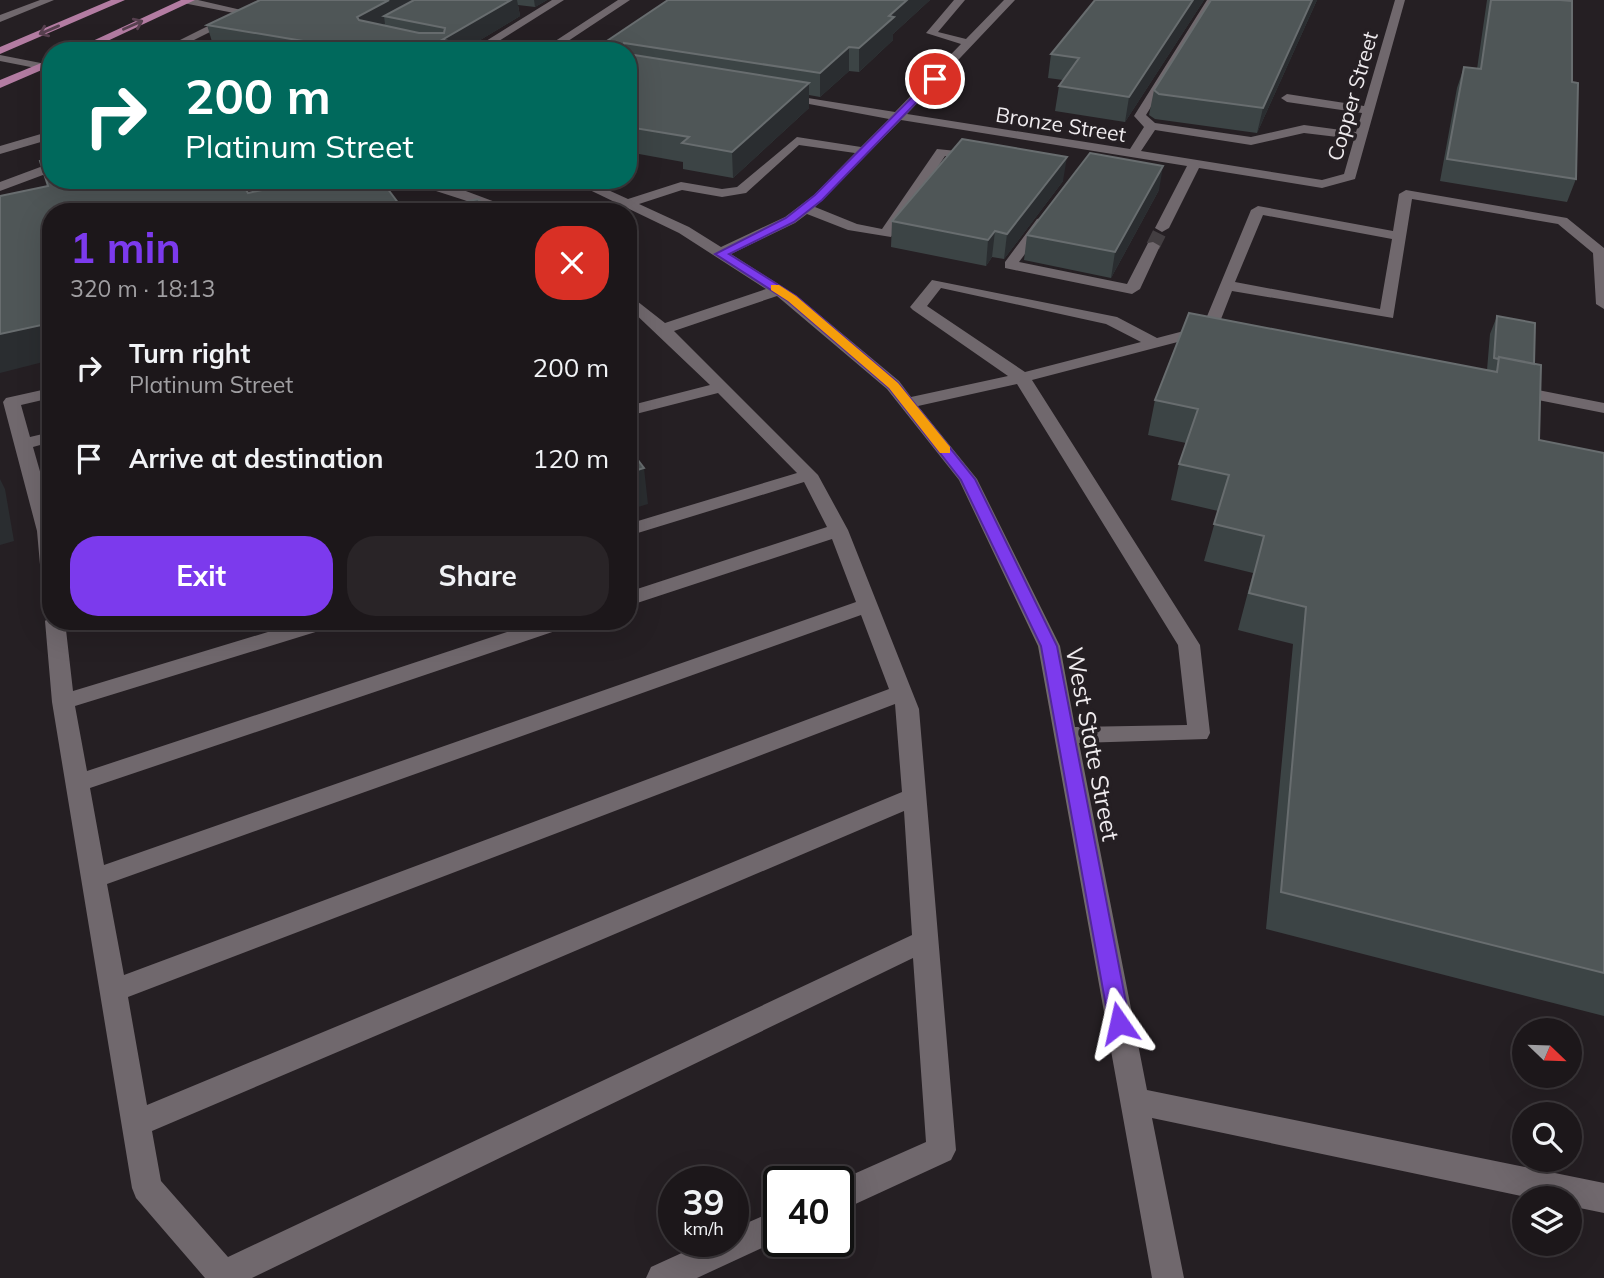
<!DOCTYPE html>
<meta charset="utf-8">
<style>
:root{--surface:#1c171a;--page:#292427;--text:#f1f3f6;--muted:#a09fa2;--line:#3a3639;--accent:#7c3aed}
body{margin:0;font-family:Mulish,sans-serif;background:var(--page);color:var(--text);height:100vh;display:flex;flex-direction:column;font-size:26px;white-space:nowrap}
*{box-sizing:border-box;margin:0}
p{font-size:23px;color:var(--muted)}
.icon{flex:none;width:38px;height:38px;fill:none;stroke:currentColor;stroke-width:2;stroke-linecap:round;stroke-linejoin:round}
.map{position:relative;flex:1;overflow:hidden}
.details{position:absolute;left:42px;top:203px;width:595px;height:427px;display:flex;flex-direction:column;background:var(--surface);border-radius:28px;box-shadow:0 7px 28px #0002,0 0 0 2px var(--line)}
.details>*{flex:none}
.hud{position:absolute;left:42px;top:42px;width:595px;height:147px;border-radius:28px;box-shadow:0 7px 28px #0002,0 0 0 2px var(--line);background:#00695c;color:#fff;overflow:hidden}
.needle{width:46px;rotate:113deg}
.tools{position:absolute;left:1512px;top:1018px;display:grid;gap:14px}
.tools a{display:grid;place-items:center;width:70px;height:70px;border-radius:50%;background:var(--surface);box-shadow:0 7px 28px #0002,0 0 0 2px var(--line);font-size:35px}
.speed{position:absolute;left:658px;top:1166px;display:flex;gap:14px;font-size:35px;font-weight:700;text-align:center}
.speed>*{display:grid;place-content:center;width:91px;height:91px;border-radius:50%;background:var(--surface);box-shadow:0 7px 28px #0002,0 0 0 2px var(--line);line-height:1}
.speed small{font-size:18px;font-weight:400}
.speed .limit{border:4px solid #111;border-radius:10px;background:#fff;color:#111}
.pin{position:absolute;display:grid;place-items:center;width:60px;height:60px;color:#fff;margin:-30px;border:4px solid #fff;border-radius:50%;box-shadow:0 2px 7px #0007}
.me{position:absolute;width:77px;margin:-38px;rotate:349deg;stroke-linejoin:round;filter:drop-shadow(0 0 5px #0008)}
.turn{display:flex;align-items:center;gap:24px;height:147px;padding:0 28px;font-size:32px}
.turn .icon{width:91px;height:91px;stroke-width:2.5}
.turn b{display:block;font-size:49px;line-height:60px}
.round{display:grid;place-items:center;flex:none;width:74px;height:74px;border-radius:28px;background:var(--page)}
.head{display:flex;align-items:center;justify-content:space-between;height:119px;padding:0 28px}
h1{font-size:42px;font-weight:700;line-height:52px;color:var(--accent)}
.primary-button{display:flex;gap:14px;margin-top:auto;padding:14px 28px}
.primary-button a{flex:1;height:80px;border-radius:28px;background:var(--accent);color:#fff;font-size:28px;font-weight:700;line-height:80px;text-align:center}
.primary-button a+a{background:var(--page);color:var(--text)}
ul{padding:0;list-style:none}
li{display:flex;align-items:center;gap:21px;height:91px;padding:0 28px}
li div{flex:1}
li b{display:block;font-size:26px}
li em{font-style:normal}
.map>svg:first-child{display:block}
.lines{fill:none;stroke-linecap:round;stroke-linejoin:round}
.minor-tunnel{stroke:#433e41;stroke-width:14;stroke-dasharray:14 7;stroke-linecap:butt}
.minor{fill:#70686d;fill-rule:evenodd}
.major{fill:#b37ca2;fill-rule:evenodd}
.wall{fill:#3c4445}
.shaded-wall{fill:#2a2d30}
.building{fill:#4f5657;stroke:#686d6f;stroke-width:2}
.oneway{stroke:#57404f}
.route{fill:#7c3aed;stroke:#51269a;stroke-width:2}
.slow{fill:#f59e0b}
.labels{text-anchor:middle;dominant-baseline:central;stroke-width:7;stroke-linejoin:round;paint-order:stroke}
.far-street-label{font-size:21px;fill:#efebee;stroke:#251f23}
.street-label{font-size:24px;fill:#efebee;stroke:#251f23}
</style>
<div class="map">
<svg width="1604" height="1278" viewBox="0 0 1604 1278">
<rect width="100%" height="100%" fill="#251f23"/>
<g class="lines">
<path class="minor-tunnel" d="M1153,246L1162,228"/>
<path class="minor" d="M40,0H54L0,22V15Z
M183,0H198L250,12L172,51H158L234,13L183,3Z
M552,0H564L483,51H470Z
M618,0H630L553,51H540Z
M954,0H965L938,32L966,39L1004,0H1015L907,114L1130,149L1144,127L1134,116L1207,0H1217L1146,115L1155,123L1251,137L1304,125L1356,132L1362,113L1287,102L1281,98L1287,94L1364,106L1395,0H1405L1355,179L1322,188L1199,168L1169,228L1162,232L1155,228L1187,166L901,120L815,207L857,224L882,229L937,149L976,153L982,157L976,161L945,156L891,237L848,230L807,214L795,223L731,254L797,296L899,381L911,397L1008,376L913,310L910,307L932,280L1117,317L1157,338L1203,326L1251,210L1258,206L1393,231L1399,194L1406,190L1567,218L1604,248V309L1596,304L1593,253L1558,224L1412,199L1393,318L1232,291L1216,332L1032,380L1200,645L1210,733L1207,739L1079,743L1147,1090L1604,1183V1213L1570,1206V1199H1536L1152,1118L1184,1278H1152L1038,646L959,480L887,389L777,296L674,331L818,475L848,530L919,709L956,1150L951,1160L838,1212V1181L926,1142L913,958L252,1278H205L136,1198L132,1188L52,702L45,621L51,615V621H65L73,691L304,621H338L335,626L75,706L87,771L540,621H573L570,626L90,788L104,865L856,602L832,539L628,606V592L827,527L804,482L628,536V524L797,473L718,393L628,416V406L710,385L628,307V294L665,323L766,289L679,233L569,180H586L628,199L681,182L722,189L737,187L797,137L861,147L889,119L777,98L783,94L895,112L961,44L926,33ZM1155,130L1251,145L1304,133L1354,139L1344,174L1322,180L1141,151ZM799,145L855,153L814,195L785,217L721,247L689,227L639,204L682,190L722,197L746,193ZM1263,215L1392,239L1380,309L1235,282ZM941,288L1106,324L1141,342L1025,372L927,306ZM1017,384L1178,645L1187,725L1075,727L1060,646L977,479L918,406ZM861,615L889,689L124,975L107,884ZM895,704L902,792L147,1105L128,997ZM904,811L912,935L228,1257L161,1181L152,1131Z
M0,55L51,65V71L0,61Z
M51,131V139L0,154V146Z
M51,163V172L0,191V182Z
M402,180L447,184L522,212H501Z
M1042,218L1049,222L1019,262L1127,284L1148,243L1153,242L1160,246L1140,289L1132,294L1005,268V262L1037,219Z
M1513,385L1604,403V413L1507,394L1505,390L1507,386Z
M51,388V398L21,405L30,437L51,432V442L33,447L51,510V582L41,576L37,531L3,402L6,398Z
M779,1209V1240L697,1278H646L651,1267L708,1241H733V1229Z"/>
<path class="major" d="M111,0H125L0,54V47Z
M181,0H195L86,51H71Z
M51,59V66L0,88V80Z"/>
</g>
<path class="wall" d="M260,0H547L535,7L518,5L520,16L462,51H246L213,45L207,25Z
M668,0H930L893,34V40L859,72L849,71L820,97L809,95V108L733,178L683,169V162L628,152V51H592Z
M1095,0H1204L1125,122L1055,111L1059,86L1063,80L1048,78L1051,54Z
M1317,0L1257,133L1155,119L1149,115L1154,90Z
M1487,0H1560L1572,82L1576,179L1567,202L1440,181L1457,88L1464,67L1477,69Z
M1063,181L1004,259L992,257L986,266L891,247L892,221Z
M1159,190L1111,278L1024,260L1027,235Z
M1497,316L1534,364L1539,440L1604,453V1016L1266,929L1293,644L1238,630L1253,573L1204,561L1218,511L1171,500L1179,464L1186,443L1148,435L1155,400L1487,370L1490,334Z"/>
<path class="shaded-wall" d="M389,0H428L384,16L385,24L361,37L357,17Z
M511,0H517L520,16L462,51H444L442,40Z
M534,0H547L535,7Z
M907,0H930L893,34V40L859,72V48L889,16Z
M1193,0H1204L1125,122L1129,97Z
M1312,0H1317L1257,133L1263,108Z
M849,47V71L820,97V73Z
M809,83V108L733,178L732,152Z
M1067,157L1063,181L1004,259L1007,234Z
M1163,166L1159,190L1111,278L1115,252Z
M995,231L992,257L986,266L988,240Z
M51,323V360L0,373V334Z
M644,468L648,504L628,510V473Z
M0,479L5,489L14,541L0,545Z"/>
<path class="building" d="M260,0H389L357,17L359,20L419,33H444L445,28L384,16L414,0H511L442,40L461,43L448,51H300L315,43L207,25Z
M668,0H907L889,16L894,17L859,48L849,47L820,73L624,43L625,51H592Z
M1095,0H1193L1129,97L1059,86L1079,58L1051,54Z
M1211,0H1312L1263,108L1159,94L1154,90Z
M1491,0H1560L1572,1V82L1578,83L1576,179L1447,159L1464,67L1481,69Z
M628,54L809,83L732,152L682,143L689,137L628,127V124L634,120L628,119Z
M962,139L1067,157L1007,234L995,231L988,240L892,221Z
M1090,153L1163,166L1115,252L1027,235Z
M51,159V180H240L248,193L309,180H381L405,212H51V323L0,334V196L48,186L40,161Z
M478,199L489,212H420Z
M1189,313L1497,372L1499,357L1541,365L1539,440L1604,453V973L1281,892L1306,607L1249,593L1264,536L1214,524L1229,475L1179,464L1198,409L1155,400Z
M1497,316L1535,323L1534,364L1499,357L1498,359L1494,358Z
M628,447L644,468L628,473Z"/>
<defs><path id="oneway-shaft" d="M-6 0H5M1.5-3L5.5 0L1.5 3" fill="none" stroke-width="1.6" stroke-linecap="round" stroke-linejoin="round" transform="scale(1.75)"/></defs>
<g class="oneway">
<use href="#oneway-shaft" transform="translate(133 25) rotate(-24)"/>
<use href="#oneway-shaft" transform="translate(49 30) rotate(157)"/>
</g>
<path class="route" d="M932,77L939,79L822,200L794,222L729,254L796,296L898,383L975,479L1057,646L1130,1023L1127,1029L1119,1032L1112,1029L1109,1023L1041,646L961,480L889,388L788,301L715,254L786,218L815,195Z"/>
<path class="slow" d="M771,285H779L796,296L898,383L950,447V453H940L889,388L788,301L771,290Z"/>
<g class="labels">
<g class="far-street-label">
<text transform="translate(1352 96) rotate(-74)">Copper Street</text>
<text transform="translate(1061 124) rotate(9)">Bronze Street</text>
</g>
<g class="street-label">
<text transform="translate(1093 744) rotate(79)">West State Street</text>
</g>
</g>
</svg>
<div class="tools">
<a><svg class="needle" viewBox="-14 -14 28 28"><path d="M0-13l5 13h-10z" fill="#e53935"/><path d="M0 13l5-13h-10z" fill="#a09fa2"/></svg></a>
<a><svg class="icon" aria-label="search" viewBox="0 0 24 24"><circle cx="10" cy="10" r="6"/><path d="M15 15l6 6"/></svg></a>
<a><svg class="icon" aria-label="layers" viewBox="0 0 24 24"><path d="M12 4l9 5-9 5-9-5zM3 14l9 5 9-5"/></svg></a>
</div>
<div class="speed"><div>39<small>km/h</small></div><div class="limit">40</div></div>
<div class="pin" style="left:935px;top:79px;background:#d93025"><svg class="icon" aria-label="arrive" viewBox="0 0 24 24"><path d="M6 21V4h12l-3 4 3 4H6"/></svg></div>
<svg class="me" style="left:1119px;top:1023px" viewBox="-20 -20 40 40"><path d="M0-17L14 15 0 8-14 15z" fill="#7c3aed" stroke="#fff" stroke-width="4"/></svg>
<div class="hud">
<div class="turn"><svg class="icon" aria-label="right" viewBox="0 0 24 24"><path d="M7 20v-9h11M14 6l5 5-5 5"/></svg><div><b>200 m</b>Platinum Street</div></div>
</div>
<section class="details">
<div class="head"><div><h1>1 min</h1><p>320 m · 18:13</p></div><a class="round" style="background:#d93025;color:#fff"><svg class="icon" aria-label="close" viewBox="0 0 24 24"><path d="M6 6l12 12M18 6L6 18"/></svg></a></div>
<ul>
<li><svg class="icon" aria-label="right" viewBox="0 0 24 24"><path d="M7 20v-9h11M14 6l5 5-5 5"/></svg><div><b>Turn right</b><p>Platinum Street</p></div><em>200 m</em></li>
<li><svg class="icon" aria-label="arrive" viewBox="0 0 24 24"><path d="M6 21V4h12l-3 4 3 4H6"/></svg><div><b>Arrive at destination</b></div><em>120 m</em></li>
</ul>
<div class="primary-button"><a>Exit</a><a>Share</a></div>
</section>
</div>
